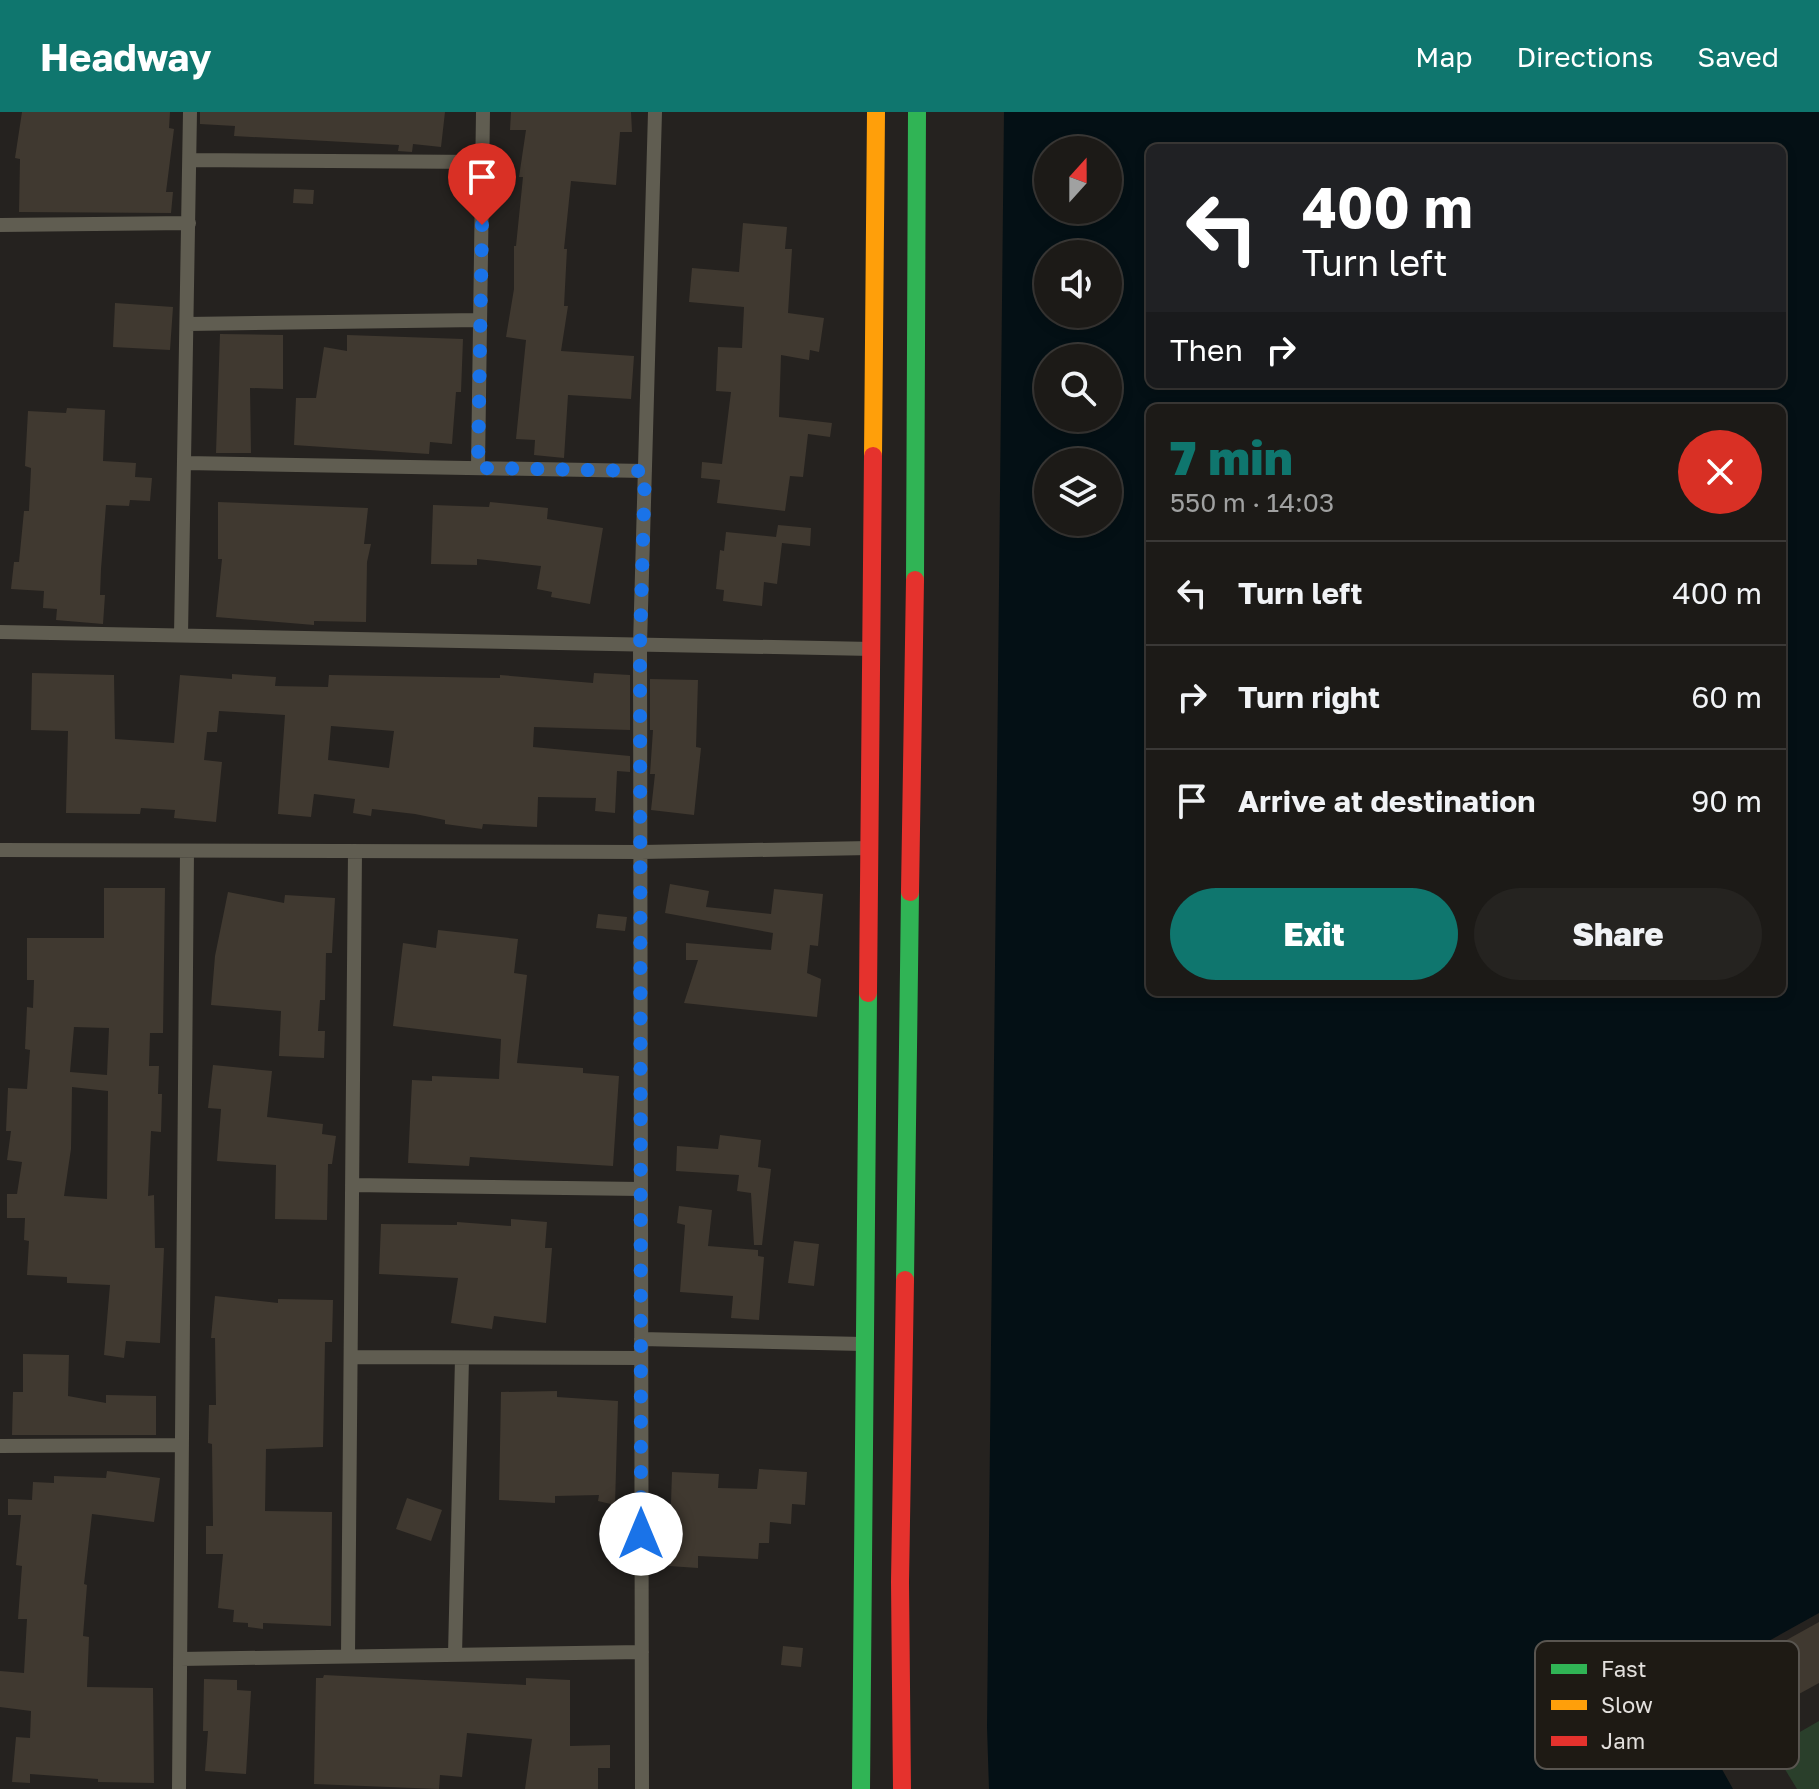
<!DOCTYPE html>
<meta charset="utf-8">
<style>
:root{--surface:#1c1a17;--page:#252320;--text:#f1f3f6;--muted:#a0a1a1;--line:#3a3836;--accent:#0f766e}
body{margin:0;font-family:"Golos Text",sans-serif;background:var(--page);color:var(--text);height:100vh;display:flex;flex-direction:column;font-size:30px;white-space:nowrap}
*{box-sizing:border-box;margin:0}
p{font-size:26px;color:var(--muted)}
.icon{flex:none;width:44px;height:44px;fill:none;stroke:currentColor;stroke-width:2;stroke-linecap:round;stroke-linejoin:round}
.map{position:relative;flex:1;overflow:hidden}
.details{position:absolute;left:1146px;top:292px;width:640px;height:592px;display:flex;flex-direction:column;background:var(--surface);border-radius:12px;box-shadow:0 4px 12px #0003,0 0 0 2px var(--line)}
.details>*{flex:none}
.top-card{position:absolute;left:1146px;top:32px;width:640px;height:244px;border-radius:12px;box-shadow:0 4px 12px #0003,0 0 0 2px var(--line);background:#202124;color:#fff;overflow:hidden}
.needle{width:52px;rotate:21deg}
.tools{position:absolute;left:1034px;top:24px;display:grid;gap:16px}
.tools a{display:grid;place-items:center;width:88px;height:88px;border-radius:50%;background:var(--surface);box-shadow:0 4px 12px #0003,0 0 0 2px var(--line);font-size:40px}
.pin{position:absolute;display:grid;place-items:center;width:68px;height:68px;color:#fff;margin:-82px -34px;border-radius:50% 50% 50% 0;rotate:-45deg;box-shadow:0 0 8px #0007}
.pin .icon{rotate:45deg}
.me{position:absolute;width:88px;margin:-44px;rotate:0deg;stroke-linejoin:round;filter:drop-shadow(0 0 6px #0008)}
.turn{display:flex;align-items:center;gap:28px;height:168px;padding:0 24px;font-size:36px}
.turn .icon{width:104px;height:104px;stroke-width:2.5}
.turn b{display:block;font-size:56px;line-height:68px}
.then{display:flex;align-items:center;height:76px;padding:0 24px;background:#0003;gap:16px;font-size:30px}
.round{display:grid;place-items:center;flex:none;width:84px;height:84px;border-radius:42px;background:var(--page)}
.summary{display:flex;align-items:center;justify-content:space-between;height:136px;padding:0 24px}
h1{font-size:48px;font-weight:800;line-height:60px;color:var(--accent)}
.button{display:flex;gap:16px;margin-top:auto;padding:16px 24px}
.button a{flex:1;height:92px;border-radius:48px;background:var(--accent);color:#fff;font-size:32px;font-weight:800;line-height:92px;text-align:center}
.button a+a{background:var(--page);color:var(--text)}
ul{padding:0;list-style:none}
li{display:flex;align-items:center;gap:24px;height:104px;padding:0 24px;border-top:2px solid var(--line)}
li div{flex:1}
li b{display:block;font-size:30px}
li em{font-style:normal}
header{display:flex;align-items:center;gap:48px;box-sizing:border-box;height:112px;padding:0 40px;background:var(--accent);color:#fff}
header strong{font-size:38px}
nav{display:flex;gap:44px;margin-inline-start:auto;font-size:28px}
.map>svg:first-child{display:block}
.green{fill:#2a3f2b}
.water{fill:#041015;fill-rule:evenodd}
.building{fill:#403930;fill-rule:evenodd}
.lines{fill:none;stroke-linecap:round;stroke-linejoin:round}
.street{stroke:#605d51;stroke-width:14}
.fast{stroke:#30b455;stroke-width:18}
.slow{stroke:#ff9f0a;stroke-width:18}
.jam{stroke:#e5322d;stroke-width:18}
.route{stroke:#1a73e8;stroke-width:14;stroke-dasharray:0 25.2}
.key{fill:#1e1a14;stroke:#595550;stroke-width:2}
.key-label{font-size:22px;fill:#e3e0dd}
</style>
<header>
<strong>Headway</strong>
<nav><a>Map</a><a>Directions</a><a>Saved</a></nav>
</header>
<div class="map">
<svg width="1819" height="1677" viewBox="0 0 1819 1677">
<rect width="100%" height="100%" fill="#25221f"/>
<path class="green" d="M1819,1609V1677H1797L1772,1636Z"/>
<path class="water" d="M1004,0H1819V1501L1695,1570L1690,1600L1733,1677H989L987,1615ZM1150,36H1782V272H1150ZM1048,38H1108V98H1048ZM1048,142H1108V202H1048ZM1048,246H1108V306H1048ZM1150,296H1782V880H1150ZM1048,350H1108V410H1048Z"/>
<path class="building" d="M22,0H170L169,16L174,17L166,80H173L171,101L19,100L20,47L15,46Z
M200,0H445L441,35L413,32L412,40L398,39L399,33L234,24L235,14L200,12Z
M511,0H631L632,20H620L616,73L571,69L564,137H567L564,194H568L561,239L634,244L631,287L568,283L564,346L534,343L535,328L516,327L526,228L506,225L514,177V134H516L523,65H519L526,18H510Z
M294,77L314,78L313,92L293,91Z
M743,111L787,115L785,137H792L788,201L824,206L819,240L810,238L809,248L781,243L779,305L832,311L830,325L808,322L803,365L790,364L785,399L717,391L720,368L701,366L702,350L722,352L731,280L716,279L718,235L742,236L744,195L689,190L692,156L739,160Z
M115,191L173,195L170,238L113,235Z
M220,222L283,223V277L250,276L251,341H216Z
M347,223L463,227L461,280H456L452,332L430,330L429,342L294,333L296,286H316L324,235L347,239Z
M67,296L105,298L103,349L136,351L135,365L152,366L150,389L130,388L129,394L106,393L101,457L100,483H105L103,512L56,508L57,497L43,496L44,479L11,477L14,450H19L24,399H29L31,356L25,354L28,299L66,301Z
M218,390L368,396L364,432H371L367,450L366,510L314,509V513L216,505L222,447H218Z
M490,390L548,396L547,407L603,416L590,492L551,485L552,480L537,477L541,454L477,447V453L431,452L433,393L489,395Z
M778,413L811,416L810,434L782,431L777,472L764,470L762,494L723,489L724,478L716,477L720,438L724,439L726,420L776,425Z
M32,561L114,563L115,627L174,631L180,563L232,567V562L276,565L275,574L328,575L329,563L500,566V563L593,571L594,561L630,563V618L534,615L533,635L630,644V660L617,659L615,701L595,699L596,686L538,685L537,715L483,712L482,717L445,712V708L415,702L372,697L371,704L353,701L355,687L314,682L311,705L278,702L285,603L219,599L217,620H207L204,648L222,650L216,710L174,706L175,698L141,696L140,702L66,701L68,619L31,618ZM331,614L394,619L389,656L328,648Z
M650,567L698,568L696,635L701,636L694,703L651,698L655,662H650L653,618H650Z
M670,772L709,779L706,795L771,802L774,777L823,782L818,834L810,833L807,861L821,867L817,905L684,891L698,848H686V831L771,838L773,821L665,801Z
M104,776H165L163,921H150L149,954H159L158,982H162L161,1020L151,1019L148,1084L154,1083L155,1136H164L160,1231L126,1229L124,1246L104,1243L110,1173L67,1171V1165L27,1163L29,1129L24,1128L25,1106H7V1082H17L22,1050L7,1048L11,1019H6L8,976L27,977L30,938L25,937L27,895L33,896L34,868H27V826H104ZM74,915L109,916L107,963L70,960ZM72,975L108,979L107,1087L64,1084L71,1037Z
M228,780L284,791L285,783L335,786L332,841H326L325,888H320L318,919H325L324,946L279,944L281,899L211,893L215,844Z
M598,802L627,805L625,819L596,816Z
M438,818L518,827L514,861L527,863L517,951L583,956V961L619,964L613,1054L470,1045L469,1054L408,1051L412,968L432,969V964L499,967L501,927L393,914L403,831L436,836Z
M213,953L272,959L267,1005L323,1012L322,1022L336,1024L332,1052H328L327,1108L275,1107L276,1053L217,1049L221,997L208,996Z
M720,1023L761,1028L758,1055L771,1057L762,1133H754L751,1081L737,1079L739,1063L676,1059L677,1034L718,1037Z
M679,1094L712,1098L708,1134L758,1138V1144L764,1145L759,1208L731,1206L733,1184L680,1180L685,1113L677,1111Z
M511,1107L547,1110L545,1136H552L546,1211L494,1204L492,1217L451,1211L458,1166L379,1162L381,1112L457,1113V1110L511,1114Z
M794,1129L819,1132L814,1174L788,1171Z
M215,1184L278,1191V1187L333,1188L332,1230H325L323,1335L266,1337L265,1399L332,1400L331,1514L263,1511V1517L248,1515V1511L233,1510L234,1498L218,1496L223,1442H206V1414H213L212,1332L208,1331L209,1293H216L215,1226H211Z
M23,1242L69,1243L68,1284L106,1291V1283L156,1284V1323H12L13,1280H23Z
M557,1279V1285L618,1289L615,1393L598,1389L599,1383L555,1384V1391L499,1388L501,1280Z
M759,1357L807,1360L805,1393L792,1392L791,1412L770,1410L769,1431H759L758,1447L698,1444V1456L669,1454L672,1360L719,1362L718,1376L757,1377Z
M107,1359L160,1366L154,1410L92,1402L84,1472L87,1473L83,1524L89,1525L87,1575L153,1576L154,1671L98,1670V1667L30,1662V1671L12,1670L16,1625L30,1626L31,1599L0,1595V1559L24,1561L27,1507H18L22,1454L16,1453L21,1403H8V1387L32,1388L33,1370L54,1371V1364L106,1366Z
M407,1386L442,1398L431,1429L396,1417Z
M1819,1510V1571L1748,1610L1722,1564Z
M783,1534L803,1536L801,1555L781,1553Z
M324,1563L526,1573V1566L570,1568V1634L610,1633V1656H598V1677H525L532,1627L467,1621L462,1665L440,1663L439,1677L314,1672L316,1566H323Z
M204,1567L237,1568V1578L251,1579L246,1662L205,1659L208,1619H203Z"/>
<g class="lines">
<path class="street" d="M191,48L483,50
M0,113L189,111
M187,212L480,208
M185,351L645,359
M478,356L483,0
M0,520L872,537
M181,523L190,0
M0,738L641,740L870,736
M352,1073L641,1077
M641,1227L863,1232
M351,1245L641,1246
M0,1334L182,1333
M455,1543L462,1246
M348,1544L355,739
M180,1547L642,1540
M179,1677L187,739
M642,1677L640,532L655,0"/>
<path class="fast" d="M915,468L917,0
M905,1168L910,780
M861,1677L868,881"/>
<path class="slow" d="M873,344L876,0"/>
<path class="jam" d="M910,780L915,468
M868,881L873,344
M902,1677L900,1470L905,1168"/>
</g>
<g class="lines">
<path class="route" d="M482,113L478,356L645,359L640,532L641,1422"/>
</g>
<rect x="1535" y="1529" width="264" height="128" rx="12" class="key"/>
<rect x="1551" y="1552" width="36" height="10" fill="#30b455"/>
<rect x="1551" y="1588" width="36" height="10" fill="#ff9f0a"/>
<rect x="1551" y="1624" width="36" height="10" fill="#e5322d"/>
<g class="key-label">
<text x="1601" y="1565">Fast</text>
<text x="1601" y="1601">Slow</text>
<text x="1601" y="1637">Jam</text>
</g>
</svg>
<div class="tools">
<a><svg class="needle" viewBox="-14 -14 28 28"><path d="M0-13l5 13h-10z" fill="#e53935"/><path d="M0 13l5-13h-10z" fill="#a0a1a1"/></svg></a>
<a><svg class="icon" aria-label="sound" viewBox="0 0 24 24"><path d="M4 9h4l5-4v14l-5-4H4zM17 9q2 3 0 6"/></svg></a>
<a><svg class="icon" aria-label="search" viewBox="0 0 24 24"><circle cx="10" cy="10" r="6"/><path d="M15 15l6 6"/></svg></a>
<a><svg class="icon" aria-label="layers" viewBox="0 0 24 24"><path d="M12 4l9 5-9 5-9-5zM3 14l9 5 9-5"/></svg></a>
</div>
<div class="pin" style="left:482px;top:113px;background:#d93025"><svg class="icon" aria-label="arrive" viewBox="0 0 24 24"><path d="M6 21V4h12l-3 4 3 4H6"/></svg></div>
<svg class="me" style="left:641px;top:1422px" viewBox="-20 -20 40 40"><circle r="19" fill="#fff"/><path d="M0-13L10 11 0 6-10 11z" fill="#1a73e8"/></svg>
<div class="top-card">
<div class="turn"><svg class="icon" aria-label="left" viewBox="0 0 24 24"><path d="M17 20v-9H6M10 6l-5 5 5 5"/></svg><div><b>400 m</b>Turn left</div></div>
<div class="then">Then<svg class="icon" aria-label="right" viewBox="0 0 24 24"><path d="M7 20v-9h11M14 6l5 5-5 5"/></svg></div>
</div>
<section class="details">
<div class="summary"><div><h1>7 min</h1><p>550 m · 14:03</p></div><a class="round" style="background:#d93025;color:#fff"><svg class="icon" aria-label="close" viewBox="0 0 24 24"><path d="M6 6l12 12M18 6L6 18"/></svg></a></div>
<ul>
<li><svg class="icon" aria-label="left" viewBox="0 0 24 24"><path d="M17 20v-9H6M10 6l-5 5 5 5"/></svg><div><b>Turn left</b></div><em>400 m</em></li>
<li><svg class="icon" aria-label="right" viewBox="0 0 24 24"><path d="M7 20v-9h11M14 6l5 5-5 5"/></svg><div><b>Turn right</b></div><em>60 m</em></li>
<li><svg class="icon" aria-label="arrive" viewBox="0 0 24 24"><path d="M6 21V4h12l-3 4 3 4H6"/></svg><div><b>Arrive at destination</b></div><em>90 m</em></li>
</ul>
<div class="button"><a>Exit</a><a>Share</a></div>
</section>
</div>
